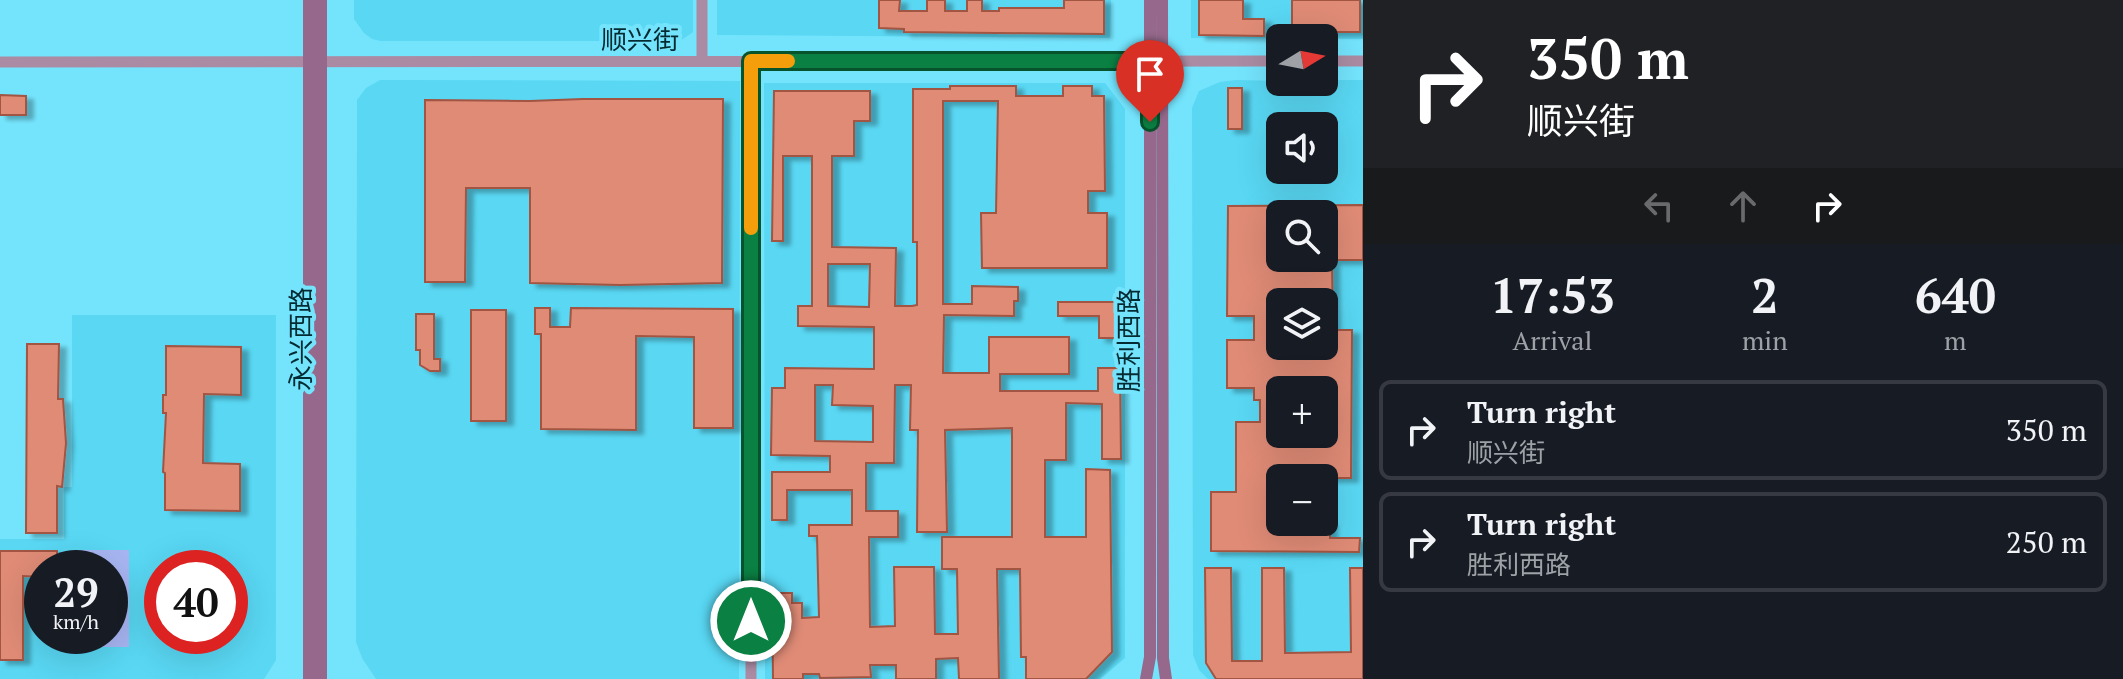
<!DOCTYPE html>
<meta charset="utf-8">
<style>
:root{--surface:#171b24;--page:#242831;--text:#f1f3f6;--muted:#9ea1a6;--line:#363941}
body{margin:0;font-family:"PT Serif","Noto Sans SC",serif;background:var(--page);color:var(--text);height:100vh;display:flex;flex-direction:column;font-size:30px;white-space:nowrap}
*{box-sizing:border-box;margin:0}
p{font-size:26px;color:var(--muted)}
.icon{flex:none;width:44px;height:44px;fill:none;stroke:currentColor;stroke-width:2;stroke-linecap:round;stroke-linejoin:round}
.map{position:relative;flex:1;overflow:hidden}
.side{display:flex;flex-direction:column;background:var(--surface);width:760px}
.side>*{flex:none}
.top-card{background:#202124;color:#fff;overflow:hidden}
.needle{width:52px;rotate:80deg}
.tools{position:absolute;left:1266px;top:24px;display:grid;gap:16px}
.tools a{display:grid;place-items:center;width:72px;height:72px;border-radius:12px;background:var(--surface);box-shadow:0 8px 32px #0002;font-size:40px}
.speed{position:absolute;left:24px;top:550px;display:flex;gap:16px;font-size:40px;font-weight:700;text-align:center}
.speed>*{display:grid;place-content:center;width:104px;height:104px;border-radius:50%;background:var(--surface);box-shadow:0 8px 32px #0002;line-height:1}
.speed small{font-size:20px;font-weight:400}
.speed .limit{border:12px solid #d22;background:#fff;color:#111}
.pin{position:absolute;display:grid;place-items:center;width:68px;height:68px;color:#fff;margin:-82px -34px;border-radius:50% 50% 50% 0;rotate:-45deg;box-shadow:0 0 8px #0007}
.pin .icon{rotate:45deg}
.me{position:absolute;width:88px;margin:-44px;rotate:0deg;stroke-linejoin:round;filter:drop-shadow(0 0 6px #0008)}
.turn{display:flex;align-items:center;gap:28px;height:168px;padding:0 32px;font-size:36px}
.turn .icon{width:104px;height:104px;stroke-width:2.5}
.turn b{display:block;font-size:56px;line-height:68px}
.lanes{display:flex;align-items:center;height:76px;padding:0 32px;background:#0003;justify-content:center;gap:40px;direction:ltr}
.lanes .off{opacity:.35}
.eta{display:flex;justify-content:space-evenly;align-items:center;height:136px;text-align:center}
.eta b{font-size:48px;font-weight:700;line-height:56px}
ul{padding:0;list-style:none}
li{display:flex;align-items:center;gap:24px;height:100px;margin:0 16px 12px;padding:0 16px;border:4px solid var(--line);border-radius:12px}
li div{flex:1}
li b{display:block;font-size:30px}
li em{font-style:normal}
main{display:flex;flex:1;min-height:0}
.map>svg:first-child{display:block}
.built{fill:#59d7f3;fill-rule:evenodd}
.green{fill:#a7b5f2}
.building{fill:#df8b76;stroke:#a25442;stroke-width:2;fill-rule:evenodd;filter:url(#shadow)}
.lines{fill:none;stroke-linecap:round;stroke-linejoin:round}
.tertiary{stroke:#aa8ba3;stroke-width:11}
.secondary{stroke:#96698c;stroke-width:12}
.route-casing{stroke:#07532c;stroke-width:20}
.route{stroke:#0b8043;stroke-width:14}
.slow{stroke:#f59e0b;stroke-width:14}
.labels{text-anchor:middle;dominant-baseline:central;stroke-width:8;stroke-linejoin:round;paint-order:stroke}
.street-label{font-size:26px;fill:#042a32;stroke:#74e4fd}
</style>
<main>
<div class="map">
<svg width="1363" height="679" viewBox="0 0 1363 679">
<defs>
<filter id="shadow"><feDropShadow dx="7" dy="4" stdDeviation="2" flood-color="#0004"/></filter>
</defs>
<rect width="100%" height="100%" fill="#74e4fd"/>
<path class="built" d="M354,0H693V32L680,41H381L372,39L364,33L354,19Z
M717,0H1111L1110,38L717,35Z
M1191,0H1363V39L1191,38Z
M380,80L740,81L739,679H376L362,658L356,642L357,100L366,88Z
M1236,80L1324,82V80H1363V679H1208L1199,670L1193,655L1192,108L1199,91L1220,82ZM1280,126H1324V170H1280ZM1280,214H1324V258H1280ZM1280,302H1324V346H1280ZM1280,390H1324V434H1280ZM1280,478H1324V522H1280Z
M764,83H1105L1125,109V658L1100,679H765Z
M72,315H276V660L264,679H0V539H64V487H72ZM42,568H110V636H42ZM162,568H230V636H162Z"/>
<path class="green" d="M79,550H129V647H79V636H110V568H79Z"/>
<path class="building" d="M879,0H900L899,11H927V0H945V11H967V0H982V11H999V8H1064V0H1104V34L904,32V29L879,28Z
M1199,0H1243V19H1264V36L1199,35Z
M1292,0H1360V32H1292Z
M950,86H1016V96H1063V86H1092V96H1104L1105,191H1088V213H1107V268H982L981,213H996L998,101H943V304H972V286L1018,287V301H1014V316L944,315L943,373H989V337H1069V374H1000V391H1098V368H1120L1121,459H1102V404L1066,403V460H1045V537H1086V469L1110,470L1112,652L1086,679H1026V657H1021L1020,569H997L999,679H959L958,658L936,659V679H896V665H870L871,677L820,678L819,674H803V679H773L772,593H792V603H802V618L819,617L817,536H809V525H852V490H787V520H772V472H830V456L771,455L772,388H785V368L874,369V327L798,326V306H812V156H783V241H772L774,91H870V121H854V156H832V247L896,248L895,306H912L917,305V242H913V89H950ZM828,264H870L869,307L828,306ZM815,385H833L832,405L873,406V442L815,441ZM895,385H911L910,430H918L917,532H947L945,430L1012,428V537H942V569H957L958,634H935L934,567H894L895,626L870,627L869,537H898V511H866V463H894Z
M1228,88H1242V129H1228Z
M0,95L26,96V115H0Z
M583,99H723L722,283L620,285L530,283V188H466L465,282H425V100L530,101Z
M1363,205V260H1332L1333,330H1352L1351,478H1280V522H1330V538H1360L1359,552L1211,551V492H1236V422H1260V400H1254V388H1227V340H1254V316H1227L1228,206ZM1280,214H1324V258H1280ZM1280,302H1324V346H1280ZM1280,390H1324V400H1330V423H1324V434H1280Z
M1058,302H1122V338H1099V316H1058Z
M535,308H550V327H570L571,308L733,309V428H694V337L636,336V430L541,429V334H535Z
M471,310H506V421H471Z
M416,314H434V359H440V371H430L420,365V350H416Z
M27,344H59L58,399H63L66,443L62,487L57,486V533H26Z
M166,346L241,347V395L204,394L203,463L240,464V511L165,510V473L163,472L166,413H163V395H166Z
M0,551H57V568H42V577L23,576V660H0Z
M1205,568H1231L1232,661H1262V568H1284L1285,653L1351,652L1350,568H1363V679H1216L1206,663Z"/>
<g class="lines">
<path class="tertiary" d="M702,61V0
M1324,61H1363
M0,62L1280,61
M751,679V61"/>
<path class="secondary" d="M309,0V679
M321,0V679
M1162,0L1163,658L1166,679
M1146,679L1150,657V0"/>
</g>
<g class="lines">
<defs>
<path id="route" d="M751,621V61H1150V122"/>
</defs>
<use href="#route" class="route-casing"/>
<use href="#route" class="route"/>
<path class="slow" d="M751,228V61H788"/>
</g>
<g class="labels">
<g class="street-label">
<text x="640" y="39">顺兴街</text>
<text transform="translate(300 339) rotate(-90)">永兴西路</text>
<text transform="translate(1128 340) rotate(-90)">胜利西路</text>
</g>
</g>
</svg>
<div class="tools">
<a><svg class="needle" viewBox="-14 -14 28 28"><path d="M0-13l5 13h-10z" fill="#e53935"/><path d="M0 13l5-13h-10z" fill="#9ea1a6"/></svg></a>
<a><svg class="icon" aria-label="sound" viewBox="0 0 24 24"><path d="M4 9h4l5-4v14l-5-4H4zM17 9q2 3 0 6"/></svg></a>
<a><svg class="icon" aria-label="search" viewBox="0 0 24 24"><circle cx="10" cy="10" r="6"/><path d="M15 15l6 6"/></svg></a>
<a><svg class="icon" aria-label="layers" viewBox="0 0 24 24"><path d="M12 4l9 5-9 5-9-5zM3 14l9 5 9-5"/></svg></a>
<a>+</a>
<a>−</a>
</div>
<div class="speed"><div>29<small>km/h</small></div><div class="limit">40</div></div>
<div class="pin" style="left:1150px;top:122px;background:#d93025"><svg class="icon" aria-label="arrive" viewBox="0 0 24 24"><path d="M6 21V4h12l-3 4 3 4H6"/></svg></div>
<svg class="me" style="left:751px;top:621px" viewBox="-20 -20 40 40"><circle r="17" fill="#0b8043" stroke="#fff" stroke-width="3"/><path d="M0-11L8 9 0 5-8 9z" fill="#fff"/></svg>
</div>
<section class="side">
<div class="top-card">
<div class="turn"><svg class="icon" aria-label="right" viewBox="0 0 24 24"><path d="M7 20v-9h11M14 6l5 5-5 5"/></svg><div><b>350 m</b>顺兴街</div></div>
<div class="lanes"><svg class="icon off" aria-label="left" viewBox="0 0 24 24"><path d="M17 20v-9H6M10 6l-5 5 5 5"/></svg><svg class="icon off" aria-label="ahead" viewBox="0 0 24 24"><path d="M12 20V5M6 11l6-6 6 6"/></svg><svg class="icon" aria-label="right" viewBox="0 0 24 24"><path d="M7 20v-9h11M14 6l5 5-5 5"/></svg></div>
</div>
<div class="eta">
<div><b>17:53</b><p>Arrival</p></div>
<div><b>2</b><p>min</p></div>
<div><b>640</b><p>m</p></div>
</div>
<ul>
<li><svg class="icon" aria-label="right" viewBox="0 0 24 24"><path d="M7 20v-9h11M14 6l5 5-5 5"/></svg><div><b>Turn right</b><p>顺兴街</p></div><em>350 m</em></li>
<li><svg class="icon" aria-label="right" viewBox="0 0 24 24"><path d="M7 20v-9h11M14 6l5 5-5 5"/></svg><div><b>Turn right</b><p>胜利西路</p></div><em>250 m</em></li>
</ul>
</section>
</main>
